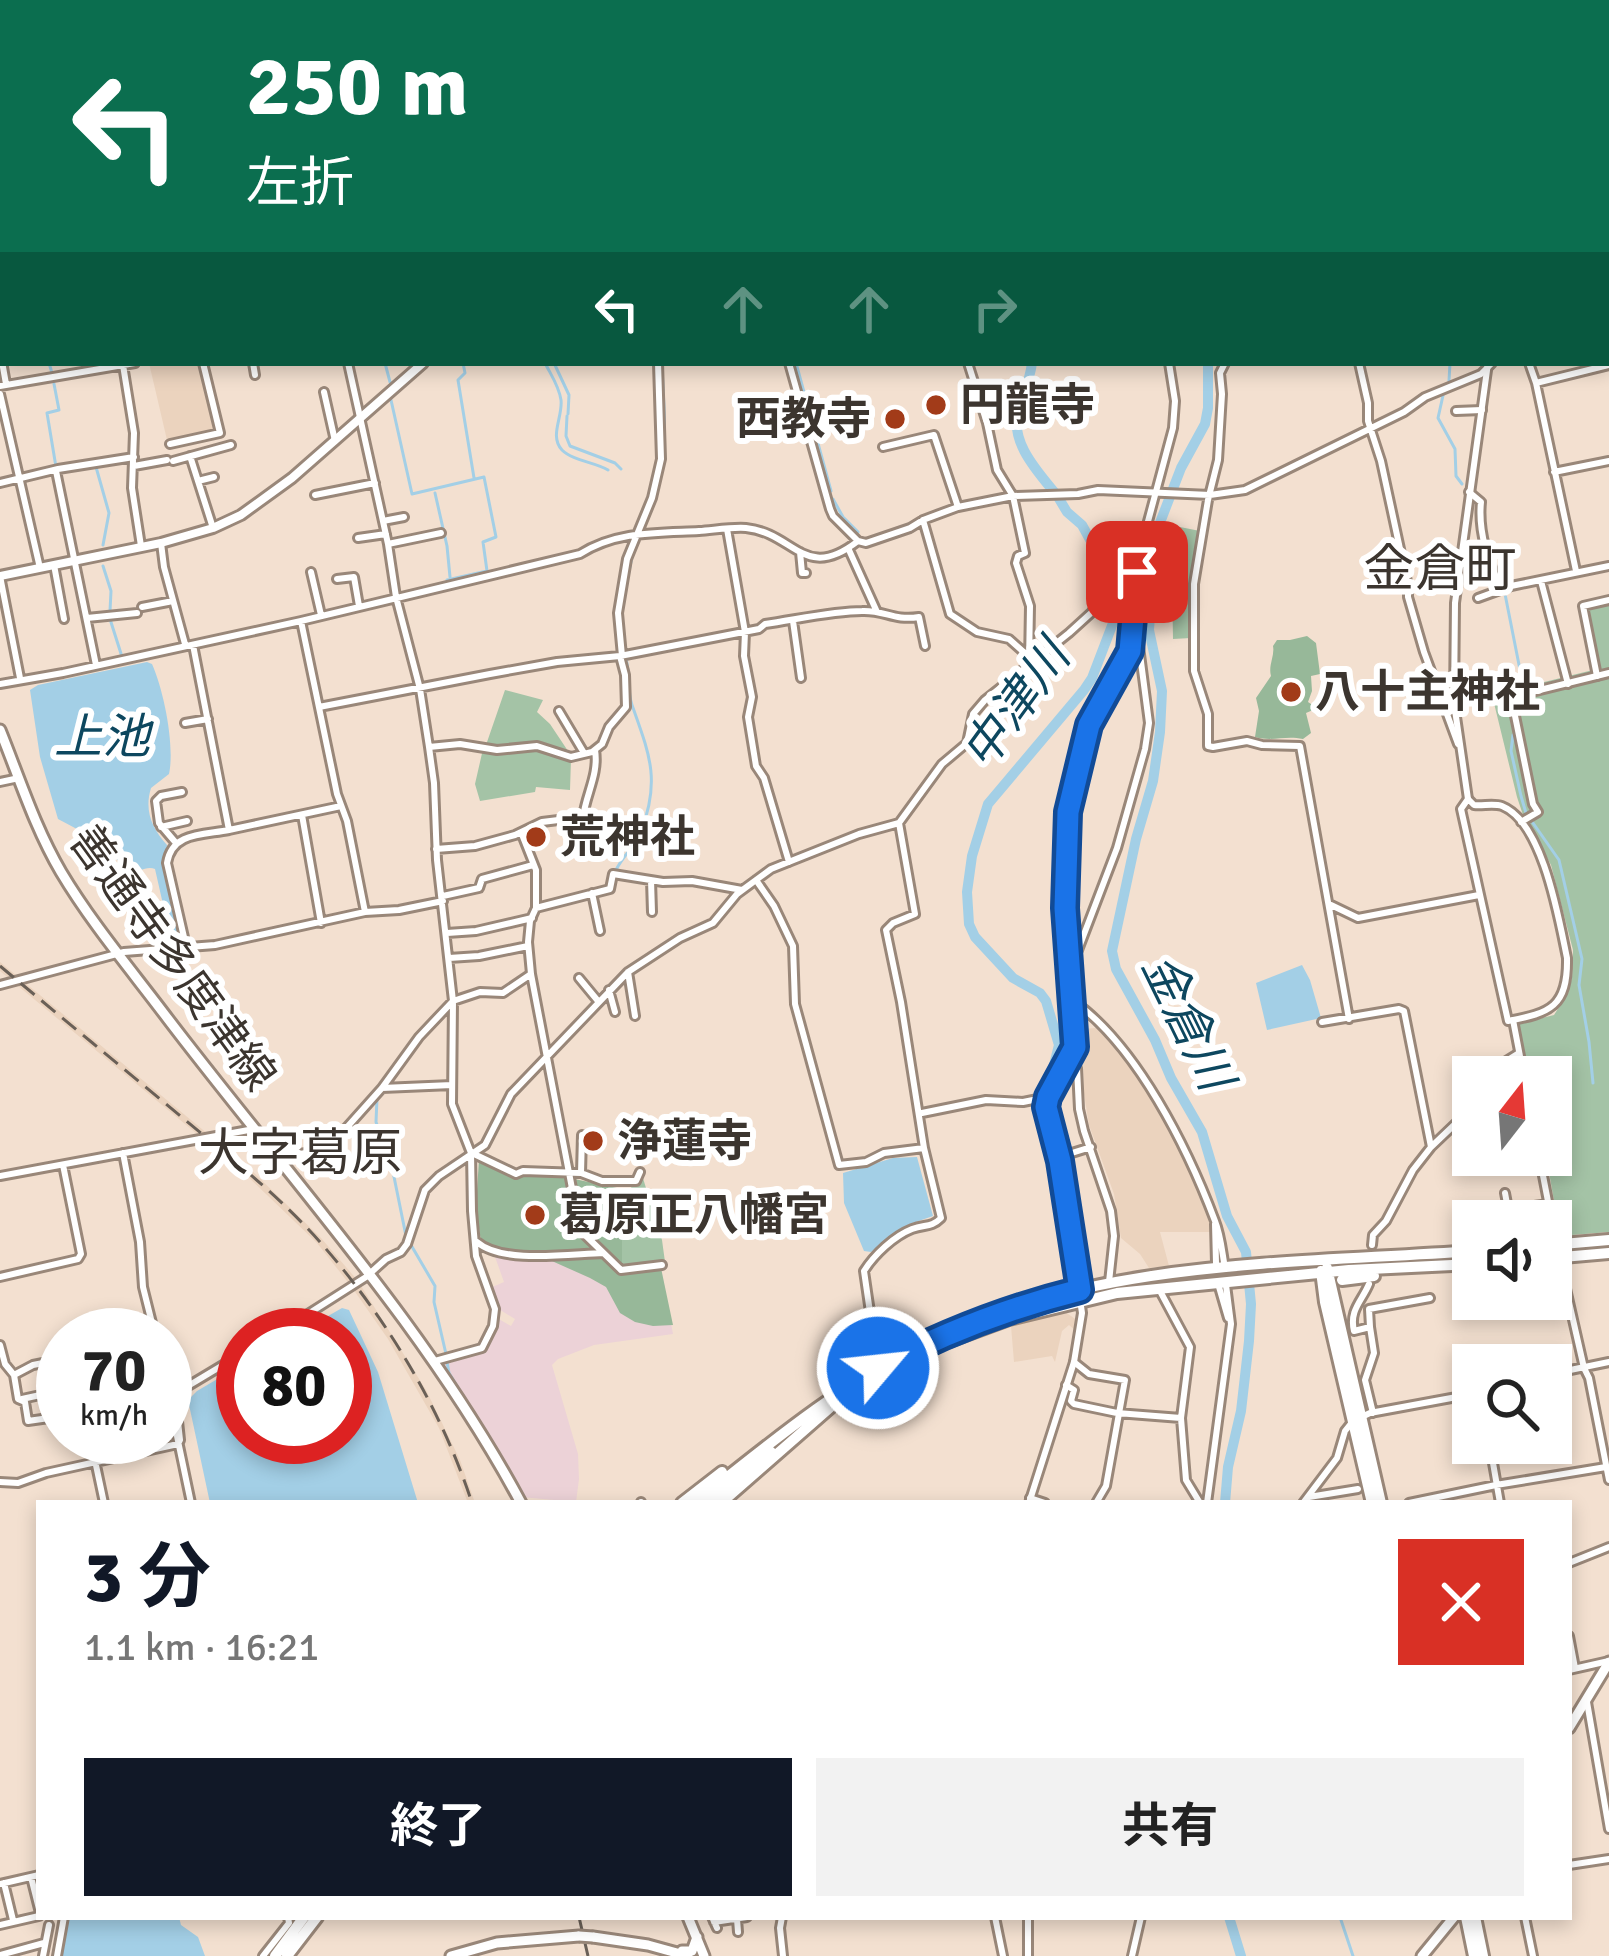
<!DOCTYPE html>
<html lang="ja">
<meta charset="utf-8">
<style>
:root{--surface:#fff;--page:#f2f2f2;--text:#222;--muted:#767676;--accent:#111827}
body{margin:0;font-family:Signika,"Noto Sans JP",sans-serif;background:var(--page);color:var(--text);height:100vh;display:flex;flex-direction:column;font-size:45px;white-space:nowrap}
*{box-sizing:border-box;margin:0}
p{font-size:39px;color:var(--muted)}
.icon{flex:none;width:66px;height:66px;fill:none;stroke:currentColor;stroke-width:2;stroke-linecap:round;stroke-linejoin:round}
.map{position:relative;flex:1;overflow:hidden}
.sheet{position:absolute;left:36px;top:1500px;width:1536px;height:420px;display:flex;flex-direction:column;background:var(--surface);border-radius:0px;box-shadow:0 6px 18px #0003}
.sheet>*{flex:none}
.hud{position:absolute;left:0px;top:0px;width:1611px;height:366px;box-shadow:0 6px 18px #0003;background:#0b6e4f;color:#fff;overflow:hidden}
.needle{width:78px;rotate:17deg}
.controls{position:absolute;left:1452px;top:1056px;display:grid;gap:24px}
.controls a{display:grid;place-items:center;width:120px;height:120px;border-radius:0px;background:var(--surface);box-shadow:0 6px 18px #0003;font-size:60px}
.speed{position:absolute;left:36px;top:1308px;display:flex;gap:24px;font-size:60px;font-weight:700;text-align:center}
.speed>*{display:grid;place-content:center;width:156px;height:156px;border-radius:50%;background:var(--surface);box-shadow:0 6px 18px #0003;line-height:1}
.speed small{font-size:30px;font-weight:400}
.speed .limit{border:18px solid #d22;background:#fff;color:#111}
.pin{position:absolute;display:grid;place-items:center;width:102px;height:102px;color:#fff;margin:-51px;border-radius:24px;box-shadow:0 6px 18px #0006}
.me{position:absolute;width:132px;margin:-66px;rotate:62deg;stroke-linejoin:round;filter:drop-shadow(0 0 9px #0008)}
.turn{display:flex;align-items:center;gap:42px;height:252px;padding:0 48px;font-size:54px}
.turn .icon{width:156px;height:156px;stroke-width:2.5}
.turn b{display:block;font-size:84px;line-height:102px}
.lanes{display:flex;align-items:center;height:114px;padding:0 48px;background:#0003;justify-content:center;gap:60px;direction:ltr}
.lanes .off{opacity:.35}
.round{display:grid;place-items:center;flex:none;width:126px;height:126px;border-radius:0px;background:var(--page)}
.summary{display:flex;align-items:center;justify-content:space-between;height:204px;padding:0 48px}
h1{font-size:72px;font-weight:700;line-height:90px;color:var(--accent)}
.action{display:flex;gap:24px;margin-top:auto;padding:24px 48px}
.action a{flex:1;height:138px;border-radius:0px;background:var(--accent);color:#fff;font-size:48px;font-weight:700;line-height:138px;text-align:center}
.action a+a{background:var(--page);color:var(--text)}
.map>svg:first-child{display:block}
.built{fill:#ebd3be}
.industrial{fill:#ecd2d7}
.green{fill:#a4c3a6}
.forest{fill:#97b899}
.water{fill:#a3cfe6}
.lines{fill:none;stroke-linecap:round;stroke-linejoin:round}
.stream{stroke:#a3cfe6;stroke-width:3}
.river{stroke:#a3cfe6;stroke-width:10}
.minor-casing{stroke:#998779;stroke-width:12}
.tertiary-casing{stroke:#998779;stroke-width:12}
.secondary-casing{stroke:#998779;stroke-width:14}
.primary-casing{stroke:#998779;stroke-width:15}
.trunk-casing{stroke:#998779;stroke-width:16}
.minor{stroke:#fff;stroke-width:6}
.tertiary{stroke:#fff;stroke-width:6}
.secondary{stroke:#fff;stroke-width:8}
.primary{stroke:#fff;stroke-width:9}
.trunk{stroke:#fff;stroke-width:10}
.rail{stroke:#6a6057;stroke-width:3;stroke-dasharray:18 9;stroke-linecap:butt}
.primary-bridge-casing{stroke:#998779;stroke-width:15;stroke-linecap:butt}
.primary-bridge{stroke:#fff;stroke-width:9}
.route-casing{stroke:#114b97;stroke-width:30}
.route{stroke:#1a73e8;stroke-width:21}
.poi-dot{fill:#a23b19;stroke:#fff;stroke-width:4.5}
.labels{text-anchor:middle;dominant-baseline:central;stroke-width:12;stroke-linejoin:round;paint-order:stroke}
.poi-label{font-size:45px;font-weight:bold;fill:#3c352f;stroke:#fff;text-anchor:start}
.street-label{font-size:45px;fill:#3c352f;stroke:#fff}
.water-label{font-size:48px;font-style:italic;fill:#0d475f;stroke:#fff}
.quarter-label{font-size:51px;fill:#3c352f;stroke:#fff}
</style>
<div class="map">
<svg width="1609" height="1956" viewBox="0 0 1609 1956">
<rect width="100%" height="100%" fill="#f3e0d0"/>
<path class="built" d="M149,363H201L217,431L173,442L167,440Z
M0,962L249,1168L321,1238L358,1281L426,1390L460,1460L475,1503H468L439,1428L388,1339L351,1286L317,1243L243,1172L0,971Z
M1096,1028L1116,1044L1163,1112L1212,1221L1211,1232H1160L1169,1266L1149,1268L1140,1254L1121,1238L1114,1194L1089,1125L1084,1094L1082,1029Z
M1064,1311L1078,1321L1076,1331L1069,1325L1062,1331L1055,1362L1052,1356L1014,1362L1011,1326Z"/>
<path class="industrial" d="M494,1254L512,1257L602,1255L661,1268L673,1334L594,1345L558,1359L552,1365L578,1454L579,1479L576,1502L521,1497L484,1430L439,1361L483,1350L486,1347L497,1318L511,1326L515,1319L497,1308L490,1288L504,1282Z"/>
<path class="green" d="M1180,527L1200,531L1192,576L1191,638L1173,639L1172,579Z
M1609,603V1232L1572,1235L1558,1224L1546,1155H1551V1077H1529L1518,1024L1554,1015L1568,993L1572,977L1573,950L1551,865L1523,815L1517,797L1492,695L1597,669L1587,607Z
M505,690L543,700L537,712L550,724L570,754L535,742L494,747L486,745Z
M483,749L496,753L538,749L571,759L570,790L536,787L535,792L480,801L475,784Z
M642,1175L662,1240L665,1262L622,1268V1228L637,1227L631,1186L638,1183Z"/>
<path class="forest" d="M1307,636L1316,643L1320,674L1311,676L1312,691L1308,702L1314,706L1313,710L1306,713L1311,733L1303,739C1285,735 1273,742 1255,737L1259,711L1256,698L1271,676C1268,665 1275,656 1273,646L1277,640H1290Z
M479,1159L508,1176L565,1177L617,1188L622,1228V1267L661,1268L673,1325L653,1326L635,1322L620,1313L606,1287L590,1278L534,1253L508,1251L481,1242L476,1207Z"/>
<path class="water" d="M147,662L152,664C164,691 175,746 169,774L151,788C144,811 152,828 167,845L165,865L183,940L172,944L155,869C145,865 136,875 126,872L114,855L108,853L92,837L58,819L40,757L30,690L38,685Z
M1302,965L1310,980L1321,1018L1267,1030L1256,983Z
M917,1157L933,1216L910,1224L871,1252L864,1251L844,1203L843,1173L893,1158Z
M342,1308L349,1310L378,1372L418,1503H210L188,1400L197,1391L243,1364V1437H345V1335H295Z
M67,1917H179L181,1925L198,1937L205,1956H59Z"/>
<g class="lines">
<path class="stream" d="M64,0V3
M191,0L192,3
M549,0L550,3
M785,0L786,3
M1115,0L1117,3
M1553,0L1554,3
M0,166L3,155
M0,203L3,209
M49,363L52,373
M385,363L390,382
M463,363L465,373L458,380L474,478
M545,363C551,375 559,386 561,400C563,417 549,436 562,450C573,461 595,462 608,470
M554,363L569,395L568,414
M796,363L831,491
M1449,381L1450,363
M54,384L59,410L47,413L56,467L93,461
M1444,391L1438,418L1455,449L1456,476L1462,484
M391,400L412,494L484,477L496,537L483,542L487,571L447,580
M567,416L566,436L570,446L615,463L621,469
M96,467L109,513L103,545
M658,484C669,444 663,404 662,363
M435,493L447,546L450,577
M833,499L843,517L858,532
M103,566L111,591L110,611
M1505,594L1523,685
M623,600L632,557
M616,614L618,650
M110,619L123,660
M1513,735L1511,751L1521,796L1526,813L1559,860L1582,959L1579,985L1589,1042L1593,1083
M616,870C623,856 635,846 641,831C661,780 649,753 632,705C627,691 630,674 626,659
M413,1041L438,1012
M377,1098L376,1122L391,1162L406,1236
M411,1245L435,1286L434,1302L446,1354
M447,1362L449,1373L523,1495
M1340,1917L1353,1956"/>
<path class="river" d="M1027,0V3
M1081,3L1082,0
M1032,363C1030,379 1024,393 1019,409C1008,440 1037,471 1055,493
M1208,363V408L1205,424L1181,468L1156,533L1149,630L1162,691L1160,732L1153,781L1136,839L1112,951L1116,969L1155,1040L1171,1078L1202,1132L1227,1216L1246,1252L1251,1304L1249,1341L1241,1411L1228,1467L1225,1503
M1050,1081L1059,1045L1046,1001L1040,993L1013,978L975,937L969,924L967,892L972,856L988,804L1084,690L1092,678L1113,623L1114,590L1110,576L1082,525L1067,512L1058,497
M1229,1917L1241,1956"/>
<defs>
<path id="minor" d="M29,0V3
M67,0L68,3
M258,0L259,3
M303,0L304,3
M571,0V3
M680,0L681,3
M779,0V3
M1112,0V3
M1120,0L1121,3
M1486,0V3
M358,3L372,0
M463,3L465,0
M516,3L517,0
M902,3L915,0
M982,3L992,0
M1229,3V0
M1315,3L1316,0
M1505,3L1521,0
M1608,167H1609
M0,185H3
M0,232L3,241
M0,252H3
M1608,272H1609
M0,283L3,282
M0,350L6,384
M253,363L255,375
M348,363L388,544L396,597L420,689L429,747L434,783L437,860L453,1001L452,1104L471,1153L472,1211L476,1256L495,1309L493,1326L482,1348L435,1361
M789,363L830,509L833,516L858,541
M968,363L987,423L997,470L1013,496L1025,553L1018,556L1016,563L1030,606L1029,663
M1225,363L1220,373L1222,394L1218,460L1208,500L1194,584V671L1208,714V746L1213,747L1247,741L1262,745L1300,746L1349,1019
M1359,363L1368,403V421L1381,461L1408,586V597L1424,652L1458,744
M1529,363L1536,383L1576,571
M123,365L134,433L132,488L141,546
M1536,383L1609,365
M0,386L135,363
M324,392L335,441
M0,394L40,568
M1456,411L1482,410
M170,444L220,433L203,363
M883,447L934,435L958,507
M190,456L213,528
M173,461L231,445
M134,466L167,460
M56,471L96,665
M1554,472L1609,461
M198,481L214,477
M0,483L58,469L134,457
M1469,492L1481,502C1478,531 1488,565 1503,590
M315,495L375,483
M923,520L950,614L977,632L1009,639L1027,655
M383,521L404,517
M727,529L745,632L744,656L752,697L748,717L756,766L764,778L789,862
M358,538L386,534
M161,543L164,567L185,644
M388,544L441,533
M849,550L877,612
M800,552L802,573H806
M54,565L64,619
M311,572L321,615
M0,576L20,678
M337,579L354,577L359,606
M1541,581L1568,684
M1478,598L1511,586L1609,566
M142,607L173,601
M87,618L137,613
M301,621L337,794L347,821L365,912
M793,621L801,678
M622,656L618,613L627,559L652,498L661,459L658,363
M1597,676L1583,606L1609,600
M0,684L63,673L301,621L580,554C616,531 657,533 699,531C714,530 731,527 746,528C795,533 804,583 858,541L866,543L910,528L923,520L958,507L1013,496L1078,494L1098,490L1210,495L1245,490L1404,412L1425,397L1481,374L1492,363
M319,707L490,674L557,662L620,656L759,629L765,624C794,620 833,611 862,611C885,610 893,621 919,617L925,646
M559,711L584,753
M1514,711L1533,804L1538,812L1521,822
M185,723L208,719
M429,747L460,744L497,750L537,746L571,757L592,752L602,744L609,727L626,707L625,675L620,656
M0,782L19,778
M1468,799L1474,805C1483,806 1494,803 1502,806C1543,822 1559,920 1567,958C1568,1007 1550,1013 1508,1021L1461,809Z
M302,815L321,923
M161,827L187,821
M229,830L341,806
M521,832L536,870V908L530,921L528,942L531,974L579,1225L584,1234L621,1270L662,1265
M176,843L159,823L156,801L161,796L182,792
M436,849L475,846L515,835L542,822L583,817C586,794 599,774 595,750
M651,880L652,912
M756,880L774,906L793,946L795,1004L839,1165L866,1162L884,1153L924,1148
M592,893L600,931
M443,896L479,888L482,879L533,865
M1331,905L1358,918L1479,895
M536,908L610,889L613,874L663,882L692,881L742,890
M447,933L476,931L532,918
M186,946L167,863C172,832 203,835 229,830L193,645
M1068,955L1078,950L1117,848L1145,749L1149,723L1138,639L1132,635
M449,958L479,956L528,946
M628,972L635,1016
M579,978L598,1001
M0,985L124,952L215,945L365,912L399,910L443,901
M609,990L615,1012
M1072,1000C1137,1045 1188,1149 1215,1221C1221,1236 1222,1252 1225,1268
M1322,1022L1399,1009L1404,1011L1431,1147
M1069,1062L1077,1068L1079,1109L1084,1131L1111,1211L1114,1236L1109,1282
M1493,1077L1503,1063L1519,1053
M382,1088L452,1085
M922,1113L986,1100L1023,1102L1048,1097
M123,1153L140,1242L143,1287L155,1335
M474,1154L516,1174L523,1171L581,1173L602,1181H636L640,1172
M279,1157L306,1153L332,1144L382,1088L419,1037L453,1001L480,992L503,993L531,974
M1059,1157L1091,1147
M581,1173L582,1135
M0,1176L254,1129
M1505,1193L1508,1209
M1487,1212L1549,1204
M1215,1224L1216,1263
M477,1242C502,1264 569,1254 603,1253
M1372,1245L1373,1235L1386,1221L1413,1170L1431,1147L1473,1107
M1559,1258L1584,1368L1589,1378L1609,1480
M0,1277L78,1259L81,1254L63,1165
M1369,1284C1362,1301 1349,1310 1354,1331L1370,1327L1374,1353L1365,1380L1373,1413
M1219,1287L1228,1318
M1160,1291L1190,1347L1181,1418L1186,1480L1200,1503
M1370,1327L1369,1309L1430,1298
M275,1335L366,1277L386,1259L401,1252L407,1244L425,1190L439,1176L485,1145L511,1094L628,972L680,938L713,923L737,894L771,869L859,834L899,823L942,764L967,743L973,714L985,700L1069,633L1091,613L1122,571L1138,560
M0,1345L5,1364L14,1375L18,1399L25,1402L28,1421L63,1416
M1074,1362L1089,1374L1125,1380L1106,1486L1096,1503
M878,1367L864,1271C874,1255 894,1236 912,1229C925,1224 931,1228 941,1218L924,1148L901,1002L886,930L893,923L915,914L899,823
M1551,1374L1609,1362
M14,1375L33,1365L63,1359
M165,1379L191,1503
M1066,1385L1074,1390L1071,1401L1074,1404L1117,1413L1181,1418
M22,1399L63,1390
M90,1437L104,1503
M1493,1463L1500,1503
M0,1482L18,1483L46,1473L178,1444L180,1440L176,1403L183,1389L243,1353
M1309,1497L1358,1489
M1030,1498L1045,1503
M641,1502V1503
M1207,1503L1231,1324L1226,1285
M1303,1503L1337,1458L1345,1431L1353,1421L1370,1413L1473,1394
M1409,1503L1496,1485L1606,1467
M1569,1563L1609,1547
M1569,1636L1575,1668
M1569,1670L1609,1661
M1569,1865L1609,1859
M31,1877L39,1909
M4,1883L13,1920
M0,1884L39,1875
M712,1917L717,1928
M782,1917L780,1928L783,1956
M995,1917L1003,1956
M1525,1917L1533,1956
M737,1919L738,1932
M714,1922L747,1917
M0,1925L39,1916
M0,1955L44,1943
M43,1956L49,1925
M57,1956L64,1917
M263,1956L289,1923L288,1917
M1132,1956L1141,1917"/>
<path id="tertiary" d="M881,0L882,3
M1061,3L1062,0
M1514,711L1511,697L1609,673
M1468,799L1454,703L1455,603L1488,363
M1513,1020L1524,1077
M1539,1155L1559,1258
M1029,1503L1074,1362L1082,1313L1059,1157L1046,1107L1048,1097L1075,1047L1065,908L1068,812L1089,725L1130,651L1139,555L1173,428L1175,401L1169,363
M1587,1702L1609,1829
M1028,1956V1917"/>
<path id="secondary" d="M1608,32H1609
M0,576L161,543L213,528L241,515L292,478L423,363"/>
<path id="primary" d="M0,730C19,777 35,828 61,872C92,924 132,971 168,1019C289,1178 426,1326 521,1503
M1569,1728L1609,1662
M688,1917L704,1956
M593,1937L648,1945L688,1956
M682,1951H692L697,1937
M451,1956L497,1943L579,1936
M1422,1956L1454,1917"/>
<path id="trunk" d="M1551,1245L1609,1240
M1551,1258L1609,1253
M1327,1268L1381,1503
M1321,1271L1325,1302L1372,1503
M1342,1280L1374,1276
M900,1364L941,1344L1009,1319L1117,1293L1349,1270L1473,1264
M682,1503L722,1472
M695,1503C771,1442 846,1380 935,1338C1102,1259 1293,1264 1473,1251
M708,1503L771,1452
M721,1503L833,1405
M1466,1917L1474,1956
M1475,1917L1483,1956
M275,1956L304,1917
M287,1956L317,1917"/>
</defs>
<use href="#minor" class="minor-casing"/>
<use href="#tertiary" class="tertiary-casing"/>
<use href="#secondary" class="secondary-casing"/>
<use href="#primary" class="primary-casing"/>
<use href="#trunk" class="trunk-casing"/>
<use href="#minor" class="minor"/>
<use href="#tertiary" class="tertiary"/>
<use href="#secondary" class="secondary"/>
<use href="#primary" class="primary"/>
<use href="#trunk" class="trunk"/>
<path class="rail" d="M0,966C61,1017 123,1068 184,1119C231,1158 279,1196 320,1242C386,1317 441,1408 472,1503
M579,1917L588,1956"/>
<defs>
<path id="primary-bridge" d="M579,1936L593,1937"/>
</defs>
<use href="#primary-bridge" class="primary-bridge-casing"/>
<use href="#primary-bridge" class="primary-bridge"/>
</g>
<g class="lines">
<defs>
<path id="route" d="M878,1368C943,1333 1008,1308 1080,1290L1060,1161L1046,1107L1048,1097L1075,1047L1065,908L1068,812L1089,725L1130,651L1137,572"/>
</defs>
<use href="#route" class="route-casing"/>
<use href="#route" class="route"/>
</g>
<g class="poi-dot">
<circle cx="936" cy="405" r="12"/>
<circle cx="895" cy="419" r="12"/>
<circle cx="1291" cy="692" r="12"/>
<circle cx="536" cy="837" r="12"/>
<circle cx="593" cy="1141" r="12"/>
<circle cx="535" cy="1215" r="12"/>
</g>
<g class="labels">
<g class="poi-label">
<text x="960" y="405">円龍寺</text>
<text x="871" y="419" text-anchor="end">西教寺</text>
<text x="1315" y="692">八十主神社</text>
<text x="560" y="837">荒神社</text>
<text x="617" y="1141">浄蓮寺</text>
<text x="559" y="1215">葛原正八幡宮</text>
</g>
<g class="street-label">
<text transform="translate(172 958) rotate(54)">善通寺多度津線</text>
</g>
<g class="water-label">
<text transform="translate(1016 705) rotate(-54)">中津川</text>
<text x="102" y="737">上池</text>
<text transform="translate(1187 1022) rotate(64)">金倉川</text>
</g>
<g class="quarter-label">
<text x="1440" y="569">金倉町</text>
<text x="300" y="1153">大字葛原</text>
</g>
</g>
</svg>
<div class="controls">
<a><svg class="needle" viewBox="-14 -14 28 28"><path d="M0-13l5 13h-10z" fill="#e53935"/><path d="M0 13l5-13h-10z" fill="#767676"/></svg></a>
<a><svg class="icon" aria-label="sound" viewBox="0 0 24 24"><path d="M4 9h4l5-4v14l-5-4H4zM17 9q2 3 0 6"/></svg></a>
<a><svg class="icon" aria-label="search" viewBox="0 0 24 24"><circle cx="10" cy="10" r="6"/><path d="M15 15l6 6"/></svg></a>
</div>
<div class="speed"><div>70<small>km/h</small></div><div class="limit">80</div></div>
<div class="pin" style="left:1137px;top:572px;background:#d93025"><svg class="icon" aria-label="arrive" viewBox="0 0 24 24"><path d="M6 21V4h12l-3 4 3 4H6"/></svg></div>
<svg class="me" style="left:878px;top:1368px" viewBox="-20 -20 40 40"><circle r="17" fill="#1a73e8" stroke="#fff" stroke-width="3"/><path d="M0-11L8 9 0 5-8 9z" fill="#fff"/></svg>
<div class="hud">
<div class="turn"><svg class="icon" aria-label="left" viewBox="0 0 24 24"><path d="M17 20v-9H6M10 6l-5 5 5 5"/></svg><div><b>250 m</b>左折</div></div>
<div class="lanes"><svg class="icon" aria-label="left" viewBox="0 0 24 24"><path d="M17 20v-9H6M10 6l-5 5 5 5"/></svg><svg class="icon off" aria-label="ahead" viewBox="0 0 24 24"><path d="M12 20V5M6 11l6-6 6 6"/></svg><svg class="icon off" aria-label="ahead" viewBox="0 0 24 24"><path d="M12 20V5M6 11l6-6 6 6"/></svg><svg class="icon off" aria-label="right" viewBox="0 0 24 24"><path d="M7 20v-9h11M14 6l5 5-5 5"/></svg></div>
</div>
<section class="sheet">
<div class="summary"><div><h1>3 分</h1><p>1.1 km · 16:21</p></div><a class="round" style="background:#d93025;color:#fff"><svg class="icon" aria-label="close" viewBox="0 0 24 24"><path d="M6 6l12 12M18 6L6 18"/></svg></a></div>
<div class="action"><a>終了</a><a>共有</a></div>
</section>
</div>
